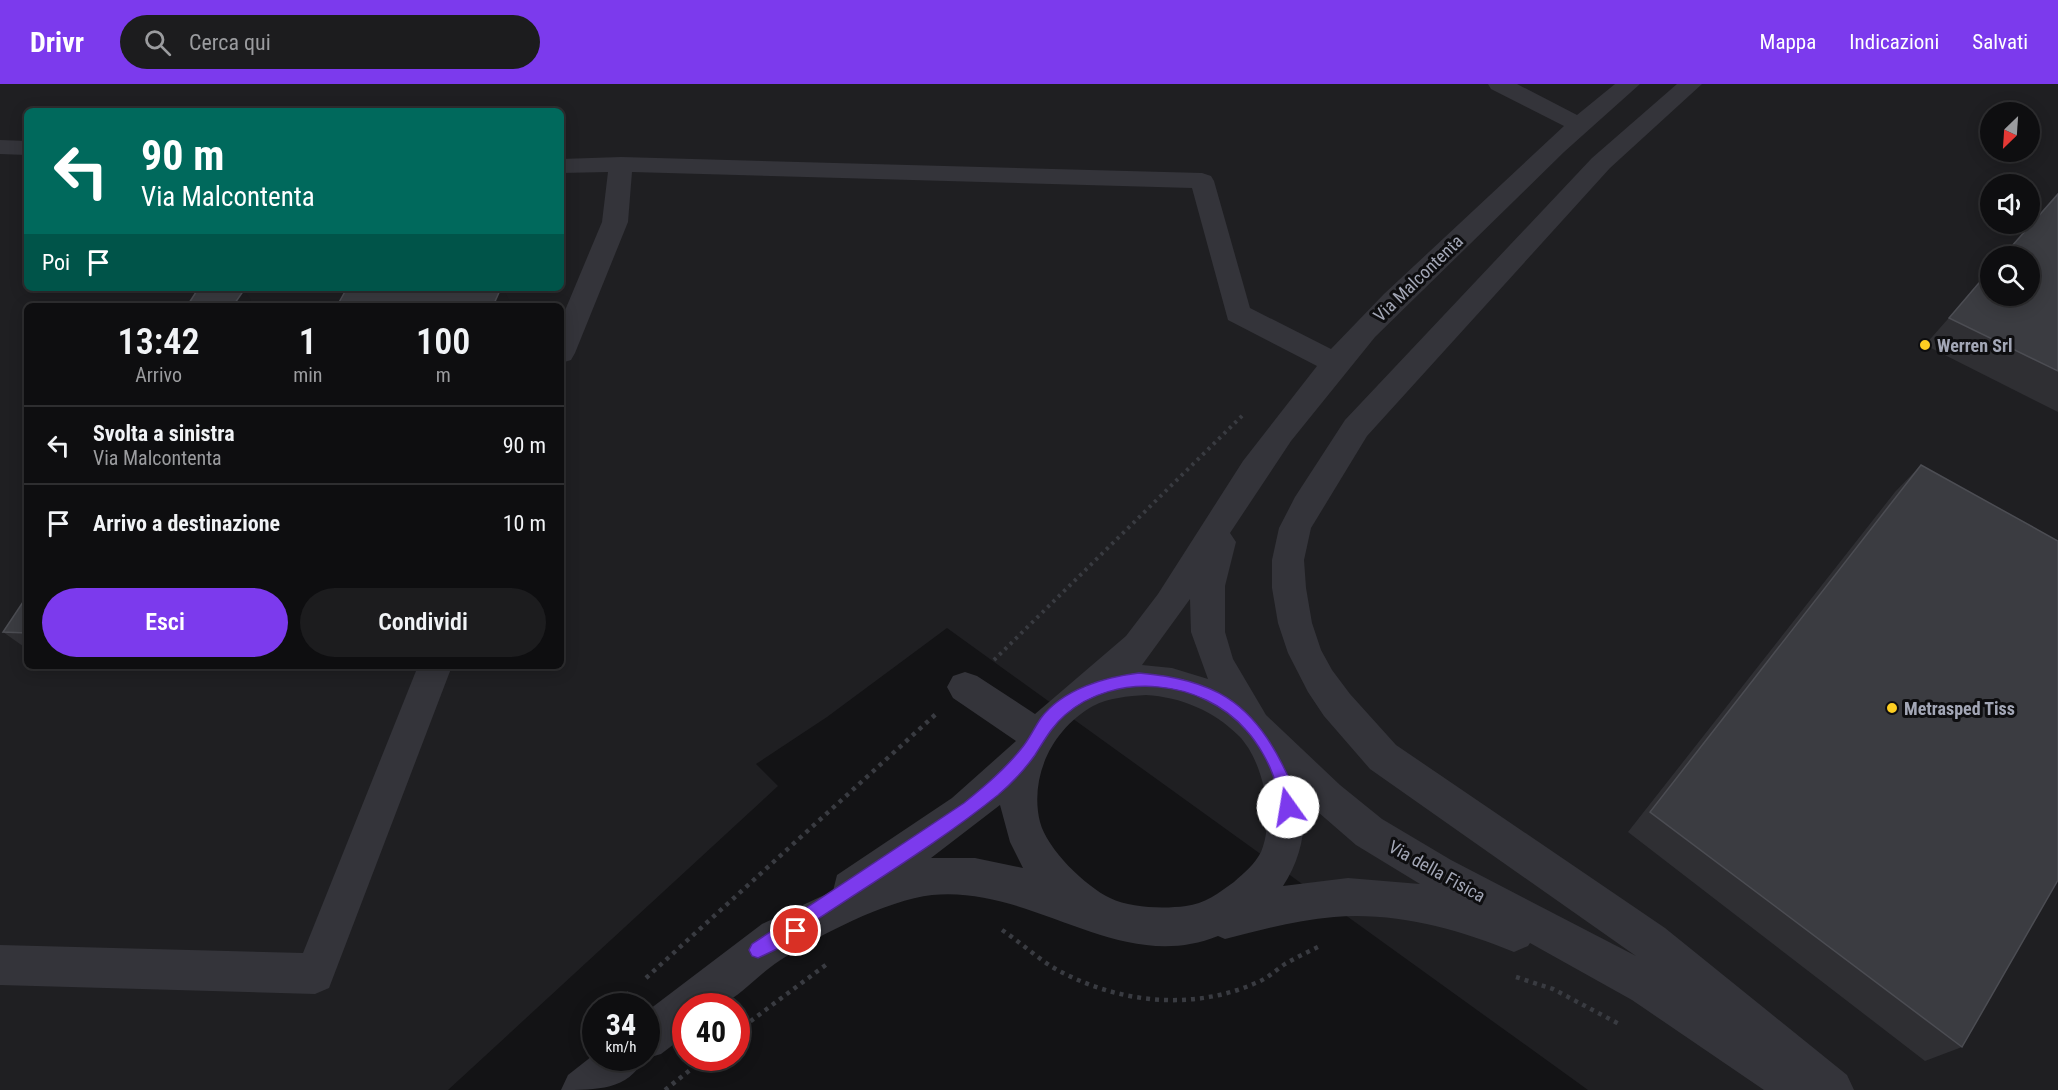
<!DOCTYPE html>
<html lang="it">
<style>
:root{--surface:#0e0e10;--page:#1c1c1e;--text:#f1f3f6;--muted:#9b9c9f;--line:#2e2e30;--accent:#7c3aed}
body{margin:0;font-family:"Roboto Condensed",sans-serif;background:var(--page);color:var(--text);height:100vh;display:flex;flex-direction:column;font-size:22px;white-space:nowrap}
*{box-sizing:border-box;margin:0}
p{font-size:20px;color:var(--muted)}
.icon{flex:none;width:33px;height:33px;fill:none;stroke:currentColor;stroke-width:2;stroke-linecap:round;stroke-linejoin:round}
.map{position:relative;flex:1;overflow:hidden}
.sheet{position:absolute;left:24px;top:219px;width:540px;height:366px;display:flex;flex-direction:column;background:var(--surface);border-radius:9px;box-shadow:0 3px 15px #0003,0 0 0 2px var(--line)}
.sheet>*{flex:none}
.top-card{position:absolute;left:24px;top:24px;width:540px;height:183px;border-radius:9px;box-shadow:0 3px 15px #0003,0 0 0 2px var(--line);background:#00695c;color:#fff;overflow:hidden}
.needle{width:39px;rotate:205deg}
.controls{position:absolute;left:1980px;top:18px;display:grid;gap:12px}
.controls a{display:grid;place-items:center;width:60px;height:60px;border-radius:50%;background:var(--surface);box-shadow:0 3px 15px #0003,0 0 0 2px var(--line);font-size:30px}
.speed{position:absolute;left:582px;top:909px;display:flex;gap:12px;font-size:30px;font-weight:700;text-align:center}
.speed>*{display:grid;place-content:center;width:78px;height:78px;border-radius:50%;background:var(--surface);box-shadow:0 3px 15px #0003,0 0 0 2px var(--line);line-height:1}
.speed small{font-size:15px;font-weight:400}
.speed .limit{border:9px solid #d22;background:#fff;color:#111}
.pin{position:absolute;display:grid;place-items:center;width:51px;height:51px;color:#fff;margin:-26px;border:3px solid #fff;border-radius:50%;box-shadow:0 2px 6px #0007}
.me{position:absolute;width:66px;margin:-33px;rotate:347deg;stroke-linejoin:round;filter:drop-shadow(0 0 4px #0008)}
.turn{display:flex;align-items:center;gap:21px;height:126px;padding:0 18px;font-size:27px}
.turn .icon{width:78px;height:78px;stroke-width:2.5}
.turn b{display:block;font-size:42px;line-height:51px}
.then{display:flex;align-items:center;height:57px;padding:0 18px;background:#0003;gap:12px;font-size:22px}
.eta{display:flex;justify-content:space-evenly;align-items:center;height:102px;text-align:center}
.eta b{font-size:36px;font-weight:600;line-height:42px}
.action{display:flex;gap:12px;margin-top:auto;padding:12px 18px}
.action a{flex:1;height:69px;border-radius:36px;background:var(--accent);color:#fff;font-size:24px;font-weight:600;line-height:69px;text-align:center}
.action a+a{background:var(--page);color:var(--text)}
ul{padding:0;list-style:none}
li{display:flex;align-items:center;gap:18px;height:78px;padding:0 18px;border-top:2px solid var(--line)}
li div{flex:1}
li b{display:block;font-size:22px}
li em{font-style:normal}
header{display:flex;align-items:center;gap:36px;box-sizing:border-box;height:84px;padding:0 30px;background:var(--accent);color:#fff}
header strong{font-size:28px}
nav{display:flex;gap:33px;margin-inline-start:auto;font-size:21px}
.search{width:420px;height:54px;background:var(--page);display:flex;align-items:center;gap:15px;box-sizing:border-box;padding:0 21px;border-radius:33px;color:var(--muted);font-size:22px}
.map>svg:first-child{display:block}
.built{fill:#1f1f22;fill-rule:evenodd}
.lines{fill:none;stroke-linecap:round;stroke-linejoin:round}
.path-far1{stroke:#393b41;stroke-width:4;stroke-dasharray:3 4.5;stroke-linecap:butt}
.path{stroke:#393b41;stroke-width:4.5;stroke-dasharray:4 5;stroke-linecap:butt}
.minor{fill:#34343a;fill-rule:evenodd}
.wall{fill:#2f2f33}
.shaded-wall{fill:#1e1e21}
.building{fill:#3b3c41;stroke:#4c4d53;stroke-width:1.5}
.route{fill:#7c3aed;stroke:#51269a;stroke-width:1.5}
.poi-dot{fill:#fdce22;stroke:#0e0e10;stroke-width:2}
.labels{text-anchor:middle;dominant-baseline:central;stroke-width:6;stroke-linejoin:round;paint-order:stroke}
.street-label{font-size:18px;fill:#a3a7b6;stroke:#0e0e10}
.poi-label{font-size:18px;font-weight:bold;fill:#a3a7b6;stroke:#0e0e10;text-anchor:start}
</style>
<header>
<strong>Drivr</strong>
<div class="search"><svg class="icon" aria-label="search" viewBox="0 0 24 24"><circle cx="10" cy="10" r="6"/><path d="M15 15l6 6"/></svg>Cerca qui</div>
<nav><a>Mappa</a><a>Indicazioni</a><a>Salvati</a></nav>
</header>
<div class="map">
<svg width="2058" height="1006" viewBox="0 0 2058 1006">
<rect width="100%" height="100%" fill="#131315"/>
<path class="built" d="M0,0H2058V1006H1588L947,544L827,633L756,680L778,702L448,1006H0ZM27,27H561V204H27ZM1990,28H2030V68H1990ZM1990,100H2030V140H1990ZM1990,172H2030V212H1990ZM27,222H561V582H27Z"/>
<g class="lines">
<path class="path-far1" d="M994,576L1245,329"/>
<path class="path" d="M1002,846C1020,858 1036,873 1054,884C1116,919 1192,928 1258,898C1268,894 1276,886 1285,880C1297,873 1310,867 1322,861
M1516,893L1553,905L1621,941
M646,894L936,630
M614,922L629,909
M736,948L827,880
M665,1006L705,974"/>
<path class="minor" d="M1488,0H1517L1577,31L1615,0H1640L1564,68L1375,253L1291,357L1230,449L1236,458L1225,502V548L1233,575L1266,631L1340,701L1382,735L1451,776L1636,872L1370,685L1324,632L1308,608L1288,569L1278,539L1272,504V476L1279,444L1295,413L1345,336L1592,74L1677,0H1702L1610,84L1367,352L1311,444L1304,476L1306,504L1312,539L1321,566L1332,586L1350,610L1396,661L1665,844L1847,991L1854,1006H1764L1632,916L1530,859L1528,862L1514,868C1457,845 1396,828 1334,833C1297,836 1261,846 1225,855L1218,852C1119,892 1034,801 932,811C887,816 817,852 779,877C759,890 742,911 721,921C713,926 695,922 686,922V951L661,970L644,975C628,1006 597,1006 561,1006L568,991L596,969V974H646V928L762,840L833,807L837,791L952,714L1016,657L953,614L947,603L953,592L965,588L977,592L1035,630L1126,552L1158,510L1243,377L1317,282L1228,236L1192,104L632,88L628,138L575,269L571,276L561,279V236L602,138L608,88L561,89V75L621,73L1202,89L1211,92L1214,97L1250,224L1331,265L1384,210L1564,42L1491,5ZM1190,515L1191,548L1208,595L1172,584L1142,581ZM1146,611C1181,613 1214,627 1239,652C1264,678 1275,735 1261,768C1255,780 1244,789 1234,798C1219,809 1204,820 1186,822C1163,825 1131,824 1110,814C1085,802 1047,765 1040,738C1029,693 1052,645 1093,622C1108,614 1128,612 1146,611ZM1303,715L1356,761L1420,800L1348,794L1283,802C1300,776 1307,746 1303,715ZM1000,721L1010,758L1023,784L975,774H931Z
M0,56L27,57V71L0,70Z
M418,582H452L329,904L315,910L0,901V861L303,869Z"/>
</g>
<path class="wall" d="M2058,110V328L1925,261Z
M1921,381L1962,963L1925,977L1628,748L1895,408Z
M27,512V565L3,548Z
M258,582H284L283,583Z"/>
<path class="shaded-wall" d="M501,204H503L512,222H493Z
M244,206L251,216L248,222H233Z"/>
<path class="building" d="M2058,110V287L1949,234L1990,186V212H2030V172H2003Z
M347,204H501L493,222H337Z
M198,205L244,206L233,222H187Z
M1921,381L2058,457V796L1962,963L1650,728Z
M27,512V549L3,548Z"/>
<path class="route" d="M1139,589C1212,595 1252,617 1284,684C1290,695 1299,715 1293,728L1288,730L1282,728C1278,718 1278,707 1275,697C1270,680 1258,659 1246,646C1202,595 1115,587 1065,631C1052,642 1044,657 1035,671C1025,685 1011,700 998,711C937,760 868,801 803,845L802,853L758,874L752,872L749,866L752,860L964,719C985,702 1004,686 1021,665C1029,656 1034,644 1041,634C1063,605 1105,593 1139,589Z"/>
<g class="poi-dot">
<circle cx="1925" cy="261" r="6"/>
<circle cx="1892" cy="624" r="6"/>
</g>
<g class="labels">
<g class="street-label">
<text transform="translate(1418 194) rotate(-44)">Via Malcontenta</text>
<text transform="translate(1437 787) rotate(29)">Via della Fisica</text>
</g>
<g class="poi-label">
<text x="1937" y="261">Werren Srl</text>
<text x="1904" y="624">Metrasped Tiss</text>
</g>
</g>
</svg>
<div class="controls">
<a><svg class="needle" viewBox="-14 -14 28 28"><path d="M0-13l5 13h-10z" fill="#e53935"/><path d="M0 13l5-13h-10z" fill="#9b9c9f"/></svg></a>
<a><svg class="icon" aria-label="sound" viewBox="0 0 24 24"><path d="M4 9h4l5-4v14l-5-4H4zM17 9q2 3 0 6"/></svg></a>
<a><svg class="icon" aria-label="search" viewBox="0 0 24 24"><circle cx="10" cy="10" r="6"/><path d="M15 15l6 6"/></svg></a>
</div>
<div class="speed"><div>34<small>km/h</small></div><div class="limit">40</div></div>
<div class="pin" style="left:796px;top:847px;background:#d93025"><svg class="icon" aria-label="arrive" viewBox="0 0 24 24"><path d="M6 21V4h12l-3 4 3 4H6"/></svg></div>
<svg class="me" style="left:1288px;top:723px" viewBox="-20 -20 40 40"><circle r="19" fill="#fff"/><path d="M0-13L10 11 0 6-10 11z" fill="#7c3aed"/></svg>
<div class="top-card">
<div class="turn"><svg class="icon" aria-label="left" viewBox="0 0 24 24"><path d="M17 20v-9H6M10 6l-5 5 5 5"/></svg><div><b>90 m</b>Via Malcontenta</div></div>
<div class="then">Poi<svg class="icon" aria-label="arrive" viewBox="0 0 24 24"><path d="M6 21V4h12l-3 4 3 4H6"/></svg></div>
</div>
<section class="sheet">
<div class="eta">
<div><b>13:42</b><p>Arrivo</p></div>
<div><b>1</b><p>min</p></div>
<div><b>100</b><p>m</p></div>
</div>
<ul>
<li><svg class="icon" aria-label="left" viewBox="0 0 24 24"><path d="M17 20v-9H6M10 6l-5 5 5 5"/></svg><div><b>Svolta a sinistra</b><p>Via Malcontenta</p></div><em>90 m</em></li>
<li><svg class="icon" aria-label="arrive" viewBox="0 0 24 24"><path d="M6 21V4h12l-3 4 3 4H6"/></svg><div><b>Arrivo a destinazione</b></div><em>10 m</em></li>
</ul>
<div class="action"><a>Esci</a><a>Condividi</a></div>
</section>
</div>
